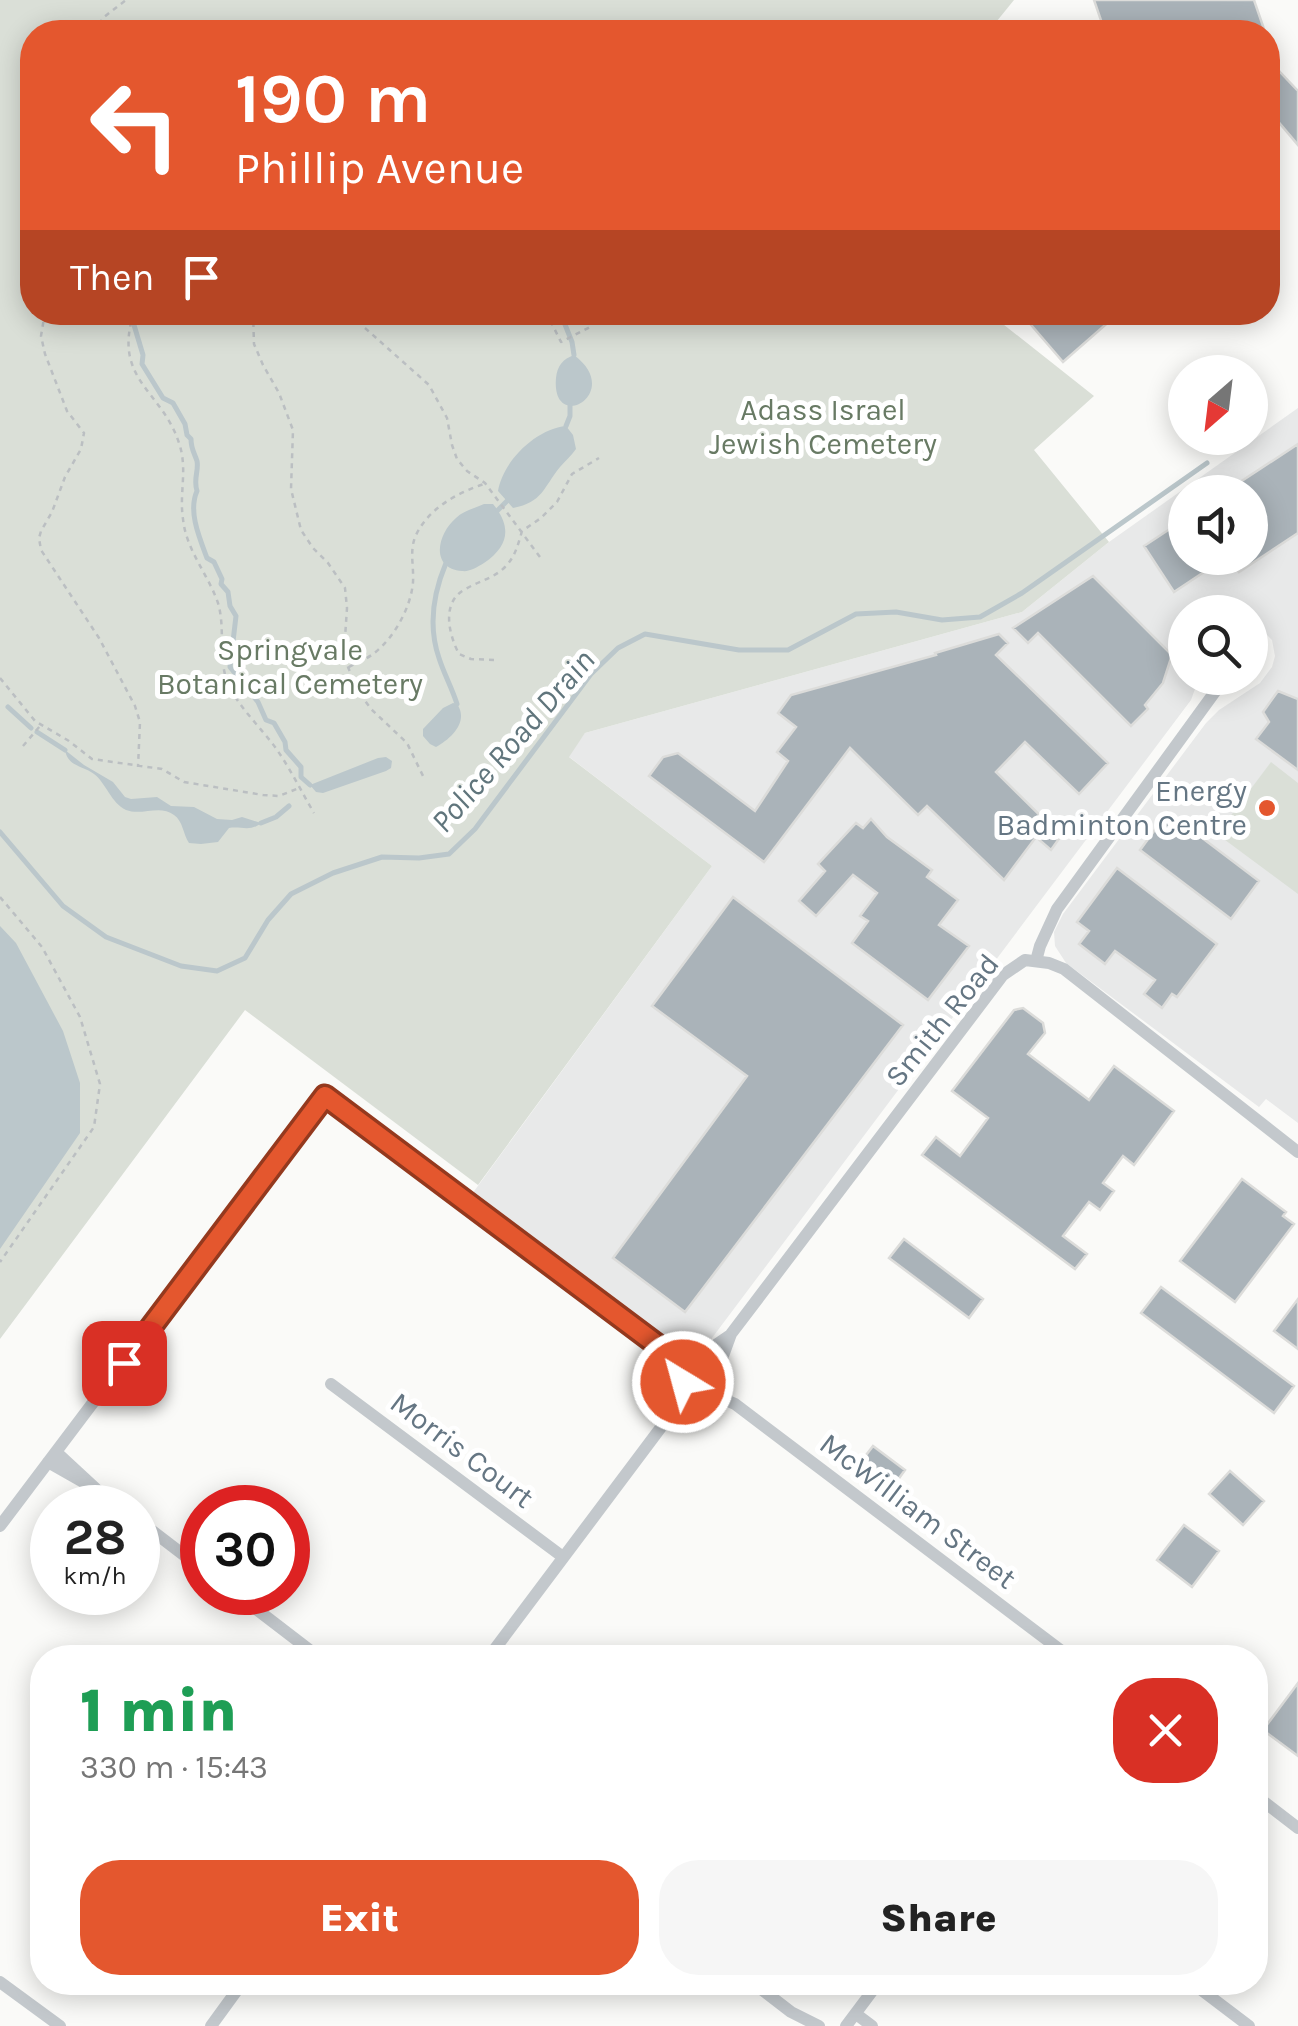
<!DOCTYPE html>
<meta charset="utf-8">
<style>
:root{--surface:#fff;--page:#f6f6f6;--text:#222;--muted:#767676;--accent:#e4572e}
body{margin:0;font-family:Karla,sans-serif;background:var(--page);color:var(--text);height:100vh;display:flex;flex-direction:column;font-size:38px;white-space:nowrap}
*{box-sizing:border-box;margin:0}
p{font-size:32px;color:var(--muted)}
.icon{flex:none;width:55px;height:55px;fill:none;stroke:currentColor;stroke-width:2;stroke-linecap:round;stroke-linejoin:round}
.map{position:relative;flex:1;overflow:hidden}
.sheet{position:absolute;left:30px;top:1645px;width:1238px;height:350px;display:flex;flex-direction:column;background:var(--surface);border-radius:40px;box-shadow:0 5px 25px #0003}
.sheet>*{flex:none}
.guide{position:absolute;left:20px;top:20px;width:1260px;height:305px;border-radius:40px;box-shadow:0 5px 25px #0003;background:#e4572e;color:#fff;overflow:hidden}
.needle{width:65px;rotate:208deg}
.fabs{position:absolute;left:1168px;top:355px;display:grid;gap:20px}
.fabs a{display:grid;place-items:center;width:100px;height:100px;border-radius:50%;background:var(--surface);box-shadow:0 5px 25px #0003;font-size:50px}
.speed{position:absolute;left:30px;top:1485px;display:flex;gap:20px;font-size:50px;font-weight:700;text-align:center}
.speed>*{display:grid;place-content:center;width:130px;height:130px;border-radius:50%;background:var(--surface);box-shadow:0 5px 25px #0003;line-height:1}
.speed small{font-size:25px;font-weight:400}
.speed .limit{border:15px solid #d22;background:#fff;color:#111}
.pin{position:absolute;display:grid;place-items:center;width:85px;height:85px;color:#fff;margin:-42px;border-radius:20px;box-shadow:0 5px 15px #0006}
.me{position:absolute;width:110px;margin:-55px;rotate:323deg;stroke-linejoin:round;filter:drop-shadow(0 0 8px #0008)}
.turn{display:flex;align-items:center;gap:35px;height:210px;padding:0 50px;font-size:45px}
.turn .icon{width:130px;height:130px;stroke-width:2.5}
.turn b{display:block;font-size:70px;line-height:85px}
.then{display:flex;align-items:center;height:95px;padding:0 50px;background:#0003;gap:20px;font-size:38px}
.round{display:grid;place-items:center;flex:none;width:105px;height:105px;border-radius:40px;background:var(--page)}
.head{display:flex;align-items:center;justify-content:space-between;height:170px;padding:0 50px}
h1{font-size:60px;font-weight:800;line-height:75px;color:#1e9e55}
.action{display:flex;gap:20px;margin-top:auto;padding:20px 50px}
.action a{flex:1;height:115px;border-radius:40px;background:var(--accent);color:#fff;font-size:40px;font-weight:800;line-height:115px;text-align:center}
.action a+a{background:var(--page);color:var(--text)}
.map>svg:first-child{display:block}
.built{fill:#e8e9e9;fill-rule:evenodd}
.green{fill:#dadfd7}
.water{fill:#bbc7cb}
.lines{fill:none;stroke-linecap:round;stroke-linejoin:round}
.stream{stroke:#bbc7cb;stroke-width:5}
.building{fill:#aab3b9;stroke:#dcdcda;stroke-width:2.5}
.path{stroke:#bbbfc2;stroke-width:2.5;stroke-dasharray:5 5;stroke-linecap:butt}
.street{stroke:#c3c8cc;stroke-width:12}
.route-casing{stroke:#94391e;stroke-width:25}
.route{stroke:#e4572e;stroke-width:18}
.poi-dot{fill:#e4572e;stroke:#fff;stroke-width:4}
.labels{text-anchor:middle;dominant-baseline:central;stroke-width:10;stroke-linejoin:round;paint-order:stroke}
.park-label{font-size:30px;fill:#687a64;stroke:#fff}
.poi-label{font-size:30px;fill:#657683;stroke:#fff;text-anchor:end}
.street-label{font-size:30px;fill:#657683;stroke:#fff}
.water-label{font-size:32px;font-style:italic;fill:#60757c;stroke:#fff}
</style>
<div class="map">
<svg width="1298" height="2026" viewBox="0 0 1298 2026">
<rect width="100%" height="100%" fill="#fafaf8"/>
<path class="built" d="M1298,408V1123L1266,1099L1259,1107L1066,963L1055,946L1054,932L1063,914L1206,723L1219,710L1260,683L1272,667L1275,656L1272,640L1259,627L1250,623V612H1185V678H1199L1191,700L706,1346L693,1352L681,1350L674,1346L472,1194L712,866L568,756L585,733L1022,612L1109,542ZM1185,492H1250V558H1185Z"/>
<path class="green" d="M0,0H1014L988,32H32V312L989,313L1094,396L1034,450L1109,542L1022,612L585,733L569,757L712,866L478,1185L245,1010L0,1339Z
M1271,762L1298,783V894L1217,834Z"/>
<path class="water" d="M574,355C625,393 551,435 556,378C557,366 563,359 574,355Z
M566,426L573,435L576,449C571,456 565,461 560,467C543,488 543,502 513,508L498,491C503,461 536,429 566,426Z
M484,504H493C512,527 509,546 484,563C477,567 470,572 462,571C429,568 438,533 456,518C463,511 475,508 484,504Z
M453,703L457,704C469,721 452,738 436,747L430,744L423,736V729L443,708Z
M65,750L84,765L113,782L125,797L131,799L157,797L171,806L194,807L217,819L232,820L242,817L261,823C251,832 241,826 229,828L218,842L201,844L189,843C183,834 183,821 174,815C160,804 142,816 126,810C111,803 106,783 94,774C82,765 68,767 65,750Z
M386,757L392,761L391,768L386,771L323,793L316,792L310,785L378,758Z
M0,926L16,943L63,1031L80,1083V1133L0,1249Z"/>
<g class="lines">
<path class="stream" d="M119,312L128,321
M560,312L572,342L574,355
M134,325L143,355L142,364L163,398L173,403L185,424L187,435L191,439C191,449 194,452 197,461C199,471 193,479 197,491C188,511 199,537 207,558L214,562L222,579L221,584L228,592L230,606L236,616L230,667L258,702L266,720L274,723L285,742L286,750L301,767V777L310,785
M566,426L570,416V406
M498,510L507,501
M446,563C433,594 428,626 439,658C444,674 452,688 457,704
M8,707L31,728
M37,732L65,750
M261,823L276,817L289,806
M0,832L63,906L106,937L181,966L217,971L245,958L268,920L291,894L333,873L382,857L419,858L449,854L475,829L591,674L618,648L645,634L739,650H788L856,614L896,612L942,620L980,617L1022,593L1207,463"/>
</g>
<path class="building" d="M1094,0H1254L1265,32H1105Z
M1280,72L1298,91V145L1276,119L1269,82Z
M1020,312H1120L1063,362Z
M1298,444V533L1239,572L1229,558H1250V492H1225Z
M1185,519V558H1225L1174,592L1144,546Z
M1093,576L1172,655L1163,683L1145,705L1148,709L1131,726L1038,633L1028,643L1013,628Z
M999,634L1008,643L996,655L1108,763L1079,794L1025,742L996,772L1061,836L1051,850L1036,837L1004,880L927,806L918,815L850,748L764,862L649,776L663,757L678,753L755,811L788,761L777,752L796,727L778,713L791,695L936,655L935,653Z
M1278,691L1298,699V770L1256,739L1269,722L1263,712Z
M1168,812L1259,881L1231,919L1140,850Z
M871,819L887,837L932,870L927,877L958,900L939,925L969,946L928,1000L852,943L868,921L860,916L877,893L853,875L816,916L799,901L825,871L818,864L856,823L863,828Z
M1117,868L1217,944L1177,997L1172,994L1162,1008L1144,994L1155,980L1115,951L1105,964L1079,944L1089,931L1077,922Z
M733,897L903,1025L685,1312L613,1258L747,1076L652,1006Z
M1023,1008L1043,1023L1045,1033L1028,1054L1089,1100L1114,1066L1174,1111L1134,1165L1123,1156L1103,1183L1114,1191L1100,1210L1089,1202L1063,1236L1087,1254L1075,1269L922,1155L936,1137L960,1156L988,1118L952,1091L1014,1010Z
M1242,1179L1286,1212L1283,1216L1294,1224L1235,1302L1180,1261Z
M904,1239L983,1299L969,1318L889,1258Z
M1161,1287L1294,1386L1274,1413L1141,1313Z
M1298,1299V1349L1274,1331Z
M873,1446L905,1470L892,1488L860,1463Z
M1230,1471L1264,1501L1243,1525L1209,1494Z
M1184,1525L1219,1551L1192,1587L1157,1560Z
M1298,1683V1756L1263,1730Z"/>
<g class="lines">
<path class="path" d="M93,32L104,17L126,0
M45,312L41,336L45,354L67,411L84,433L81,449L65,477L52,512L41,531L39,538L41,550L99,638L135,706L140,722L138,767
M134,312C112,380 162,390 179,443C188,469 179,493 183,519C186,550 208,574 218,603C226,630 217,660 229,686C240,708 260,727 275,747C290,768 301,791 314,813
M253,312L254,344L263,365L279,393L293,430L291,489L301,530L313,548L328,563L345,588L347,608L344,653L348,667L358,691L371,709L407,743L424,778
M353,312L365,328L429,385L447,418L452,445L457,459L467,471L485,483L540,557
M546,312L561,342L592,326
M494,660L471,659L459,654C449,635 441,603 464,590C478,581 493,579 505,567C515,557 518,545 522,531L541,518L557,502L572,474L599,458
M349,667C353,664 358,663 363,660C389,648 411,610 413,582C414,566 409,550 416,535C429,508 457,493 484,484
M0,678L35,721L69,741L92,759L162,769L184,782L263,795L279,796L299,788
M23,746L40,726
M0,897L42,947L80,1017L100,1084L94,1127L0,1262"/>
<path class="street" d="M1036,961L1040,946L1057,909L1225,678
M682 1377a17 17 0 1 1 34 0a17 17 0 1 1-34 0Z
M694,1360L729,1336
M716,1375L731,1334L1003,975L1025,960L1049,963L1064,969L1298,1152
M331,1384L563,1557
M707,1392L735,1404L1071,1658
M56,1452L96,1489L121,1508
M48,1462L85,1483
M138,1520L202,1569
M0,1526L325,1095L664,1351L693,1361
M234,1592L320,1658
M488,1658L674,1410L698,1394
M1255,1795L1298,1828
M0,1982L60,2026
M752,1982L791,2012L819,2026
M1191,1982L1249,2026
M856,2014L872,2026
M211,2026L243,1982
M846,2026L879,1982"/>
</g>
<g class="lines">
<defs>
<path id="route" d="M124,1363L325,1096L664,1350L682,1376L683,1382"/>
</defs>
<use href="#route" class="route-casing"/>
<use href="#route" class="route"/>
</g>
<circle class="poi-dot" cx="1267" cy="808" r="10"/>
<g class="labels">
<g class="park-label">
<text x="823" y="410">Adass Israel<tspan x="823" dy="34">Jewish Cemetery</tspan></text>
<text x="290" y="650">Springvale<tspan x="290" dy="34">Botanical Cemetery</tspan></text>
</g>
<g class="poi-label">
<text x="1247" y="791">Energy<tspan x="1247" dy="34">Badminton Centre</tspan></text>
</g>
<g class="street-label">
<text transform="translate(942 1020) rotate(-51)">Smith Road</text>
<text transform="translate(462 1450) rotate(37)">Morris Court</text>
<text transform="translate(918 1511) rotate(37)">McWilliam Street</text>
</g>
<g class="water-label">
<text transform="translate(513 741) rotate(-49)">Police Road Drain</text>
</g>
</g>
</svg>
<div class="fabs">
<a><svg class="needle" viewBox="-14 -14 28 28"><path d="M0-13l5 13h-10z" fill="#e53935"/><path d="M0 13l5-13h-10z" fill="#767676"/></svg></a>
<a><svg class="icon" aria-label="sound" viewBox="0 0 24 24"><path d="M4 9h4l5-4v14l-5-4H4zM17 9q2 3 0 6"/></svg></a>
<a><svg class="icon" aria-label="search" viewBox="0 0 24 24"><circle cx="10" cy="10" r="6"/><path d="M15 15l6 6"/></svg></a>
</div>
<div class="speed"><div>28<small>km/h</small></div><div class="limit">30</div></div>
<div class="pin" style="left:124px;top:1363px;background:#d93025"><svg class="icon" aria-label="arrive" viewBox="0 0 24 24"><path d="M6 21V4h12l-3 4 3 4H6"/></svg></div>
<svg class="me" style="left:683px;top:1382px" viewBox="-20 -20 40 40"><circle r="17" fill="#e4572e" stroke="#fff" stroke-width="3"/><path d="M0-11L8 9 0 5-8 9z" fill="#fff"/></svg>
<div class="guide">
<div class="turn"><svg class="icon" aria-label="left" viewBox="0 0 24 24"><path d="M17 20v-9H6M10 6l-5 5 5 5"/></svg><div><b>190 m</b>Phillip Avenue</div></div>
<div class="then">Then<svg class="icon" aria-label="arrive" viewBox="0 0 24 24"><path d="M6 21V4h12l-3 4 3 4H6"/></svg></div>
</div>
<section class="sheet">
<div class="head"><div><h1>1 min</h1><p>330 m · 15:43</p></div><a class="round" style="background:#d93025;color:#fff"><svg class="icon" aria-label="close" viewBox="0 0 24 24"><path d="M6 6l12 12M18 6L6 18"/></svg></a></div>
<div class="action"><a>Exit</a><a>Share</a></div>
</section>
</div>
